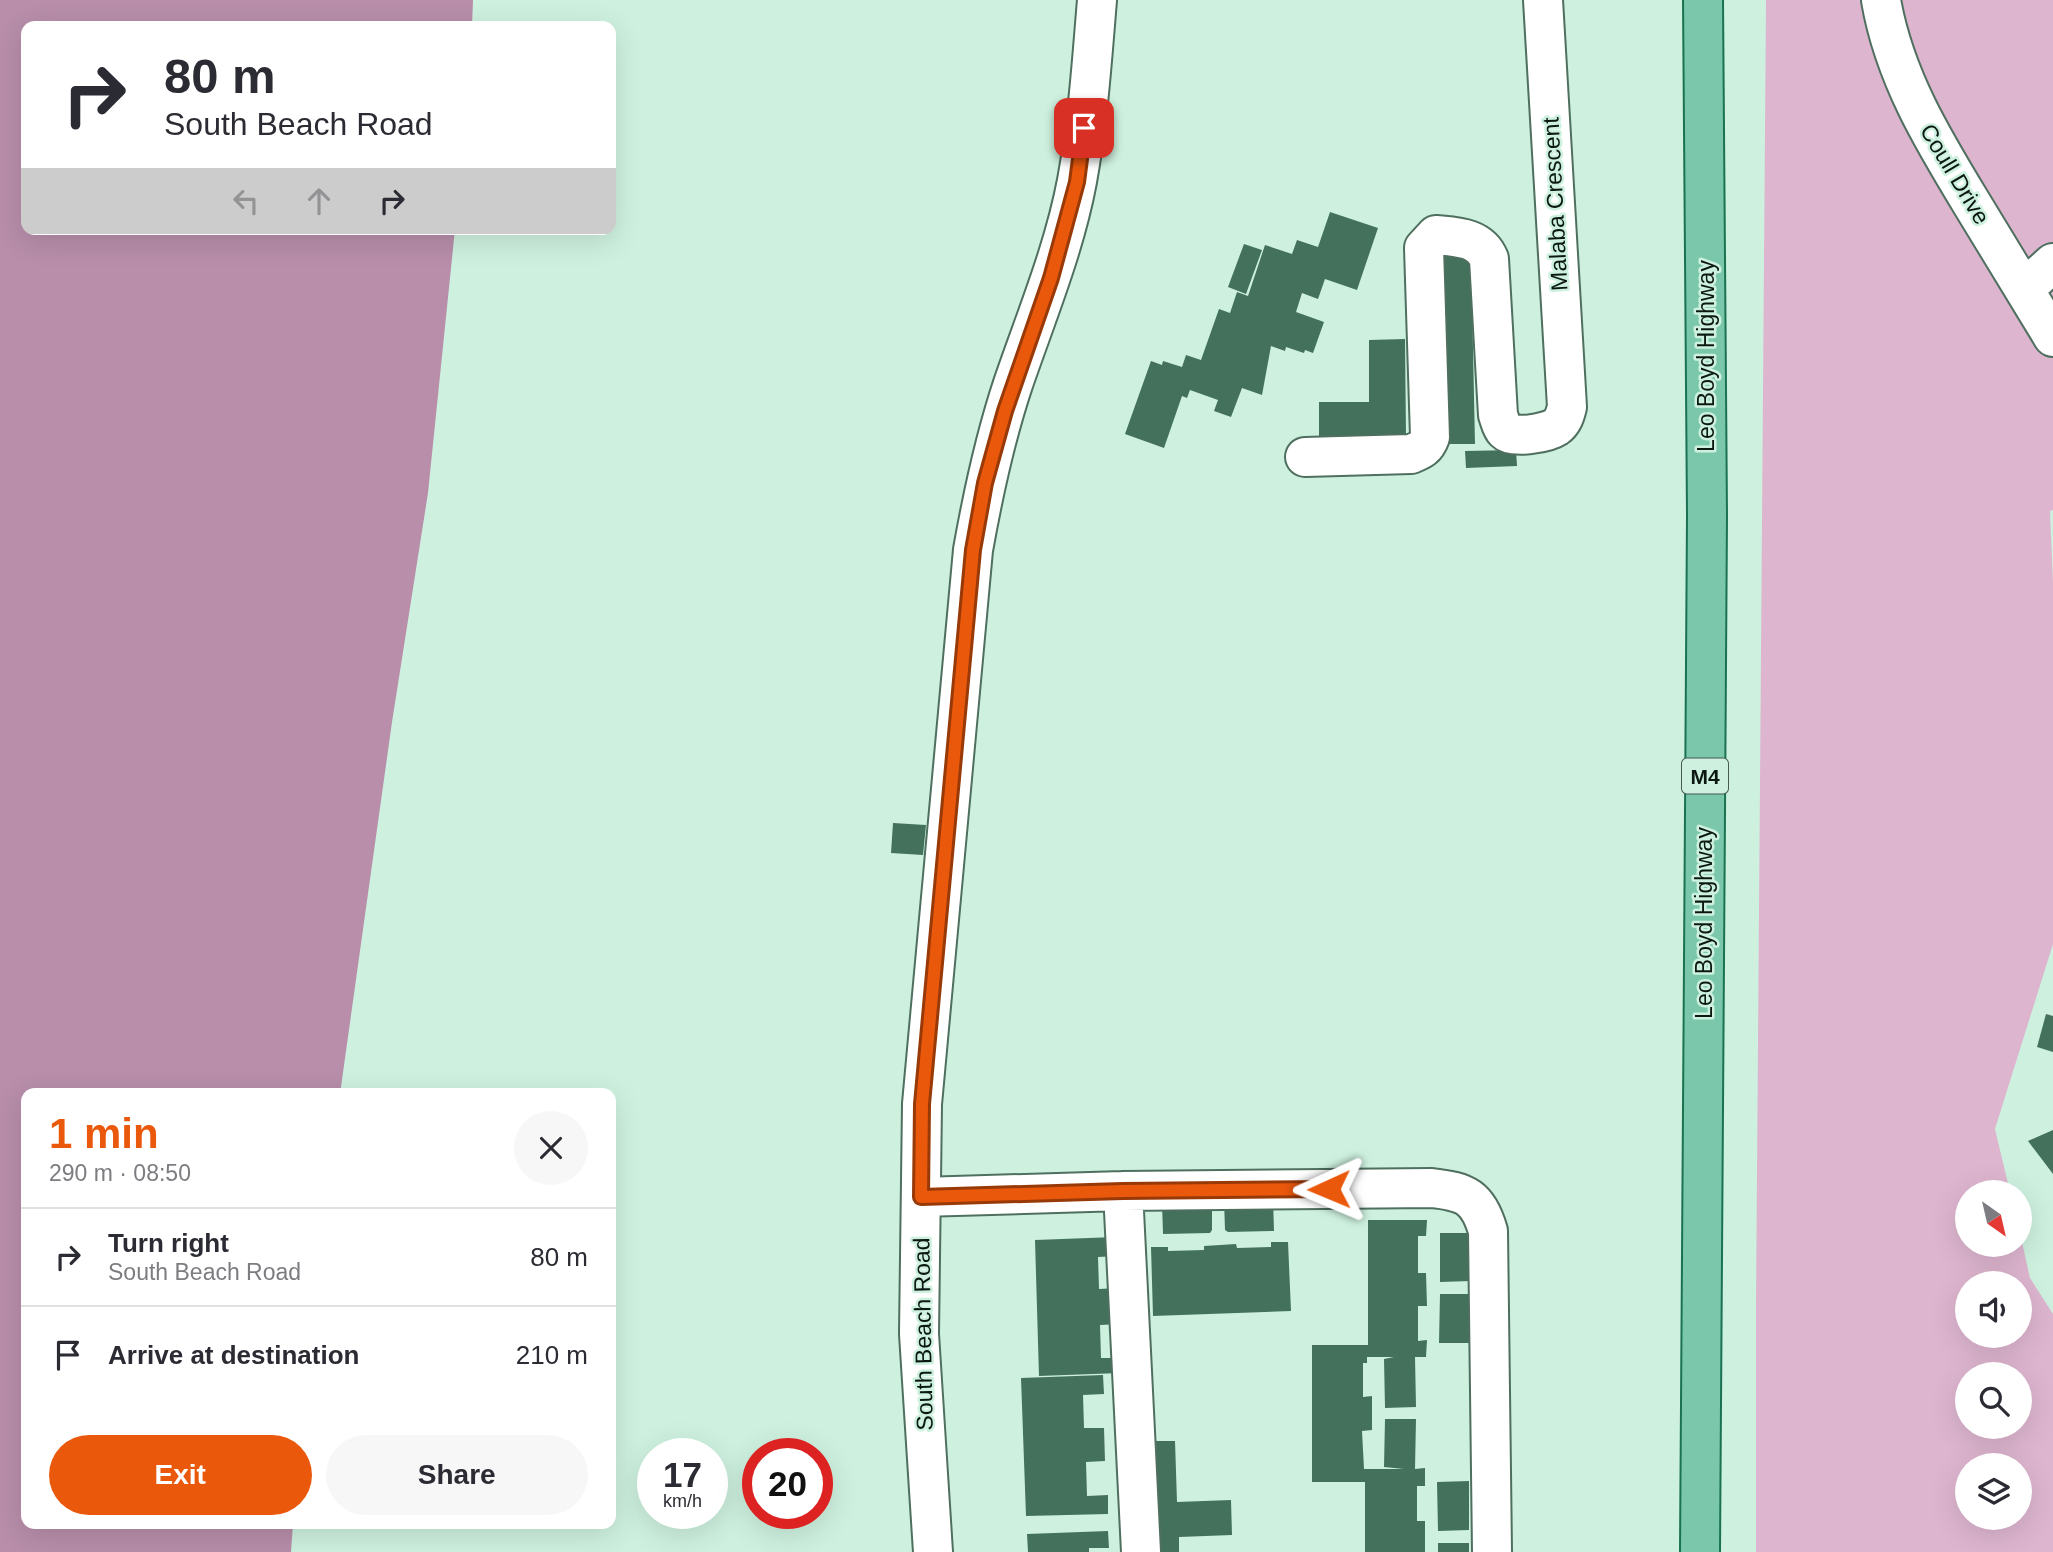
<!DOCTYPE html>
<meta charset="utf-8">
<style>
:root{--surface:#fff;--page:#f7f7f7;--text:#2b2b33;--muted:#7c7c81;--line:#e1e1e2;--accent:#ea580c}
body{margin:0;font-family:Helvetica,sans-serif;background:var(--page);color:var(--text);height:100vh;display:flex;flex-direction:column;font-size:26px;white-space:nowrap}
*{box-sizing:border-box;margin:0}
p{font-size:23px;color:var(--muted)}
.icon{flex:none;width:38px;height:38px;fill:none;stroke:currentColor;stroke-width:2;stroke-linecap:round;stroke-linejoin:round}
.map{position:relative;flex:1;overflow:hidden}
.drawer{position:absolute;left:21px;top:1088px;width:595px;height:441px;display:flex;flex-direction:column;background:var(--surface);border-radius:14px;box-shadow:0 7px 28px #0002}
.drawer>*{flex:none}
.guide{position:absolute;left:21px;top:21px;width:595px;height:214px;border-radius:14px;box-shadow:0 7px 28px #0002;background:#fff;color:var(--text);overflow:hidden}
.needle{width:46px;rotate:146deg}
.tools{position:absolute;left:1955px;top:1180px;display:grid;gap:14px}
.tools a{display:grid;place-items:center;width:77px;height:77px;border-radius:50%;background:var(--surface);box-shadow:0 7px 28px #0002;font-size:35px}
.speed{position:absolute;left:637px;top:1438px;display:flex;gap:14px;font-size:35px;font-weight:700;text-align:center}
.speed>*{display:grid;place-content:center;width:91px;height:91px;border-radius:50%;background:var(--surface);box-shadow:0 7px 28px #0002;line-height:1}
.speed small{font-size:18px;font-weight:400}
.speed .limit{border:10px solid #d22;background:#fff;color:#111}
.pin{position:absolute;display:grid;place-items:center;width:60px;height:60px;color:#fff;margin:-30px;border-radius:14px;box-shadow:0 4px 10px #0006}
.me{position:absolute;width:77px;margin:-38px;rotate:269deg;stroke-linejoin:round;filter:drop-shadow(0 0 5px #0008)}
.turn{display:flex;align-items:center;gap:24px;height:147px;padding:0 28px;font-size:32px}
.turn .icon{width:91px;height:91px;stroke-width:2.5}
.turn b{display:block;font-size:49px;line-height:60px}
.lanes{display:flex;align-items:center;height:66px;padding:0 28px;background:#0003;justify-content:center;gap:35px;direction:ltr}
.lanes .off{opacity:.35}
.round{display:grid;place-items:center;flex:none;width:74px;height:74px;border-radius:37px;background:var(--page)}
.headline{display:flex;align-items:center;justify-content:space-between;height:119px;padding:0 28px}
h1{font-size:42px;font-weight:600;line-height:52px;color:var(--accent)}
.action{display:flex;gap:14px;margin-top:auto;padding:14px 28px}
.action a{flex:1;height:80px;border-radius:42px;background:var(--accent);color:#fff;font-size:28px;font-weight:600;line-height:80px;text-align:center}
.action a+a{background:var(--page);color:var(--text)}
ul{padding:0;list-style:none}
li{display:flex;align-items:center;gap:21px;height:98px;padding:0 28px;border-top:2px solid var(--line)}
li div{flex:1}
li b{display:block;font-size:26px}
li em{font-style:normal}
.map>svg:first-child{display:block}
.green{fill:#deb5cf;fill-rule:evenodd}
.water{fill:#b88eaa}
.building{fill:#43715c}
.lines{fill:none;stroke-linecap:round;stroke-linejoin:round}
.minor-casing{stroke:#4f6f5f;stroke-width:42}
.major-casing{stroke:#1a7252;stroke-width:42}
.minor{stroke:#fff;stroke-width:38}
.major{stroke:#7ac7ac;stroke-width:38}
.route-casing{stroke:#983908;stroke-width:18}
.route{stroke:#ea580c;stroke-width:12}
.labels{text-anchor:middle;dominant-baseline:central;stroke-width:5;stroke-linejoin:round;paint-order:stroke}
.shield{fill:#cef1df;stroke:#465950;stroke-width:2}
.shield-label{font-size:21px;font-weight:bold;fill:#0b1812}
.street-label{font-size:23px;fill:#0b1812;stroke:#cef1df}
</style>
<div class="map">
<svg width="2053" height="1552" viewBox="0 0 2053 1552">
<rect width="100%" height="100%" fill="#cef1df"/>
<path class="green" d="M1766,0H2053V510L2050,511L2053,583V944L1995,1129L2010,1192H1967V1244H2020V1233L2030,1278L2053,1314V1552H1756V1303ZM1967,1283H2020V1335H1967ZM1967,1374H2020V1426H1967ZM1967,1465H2020V1517H1967Z"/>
<path class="water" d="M0,0H473L472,26H26V229H455L428,493L392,722L340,1094H26V1524H293L291,1552H0Z"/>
<path class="building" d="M1330,212L1378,228L1357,290L1325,279L1318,299L1302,293L1296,312L1324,322L1313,353L1305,350L1304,353L1286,347L1285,351L1271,346L1262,395L1242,388L1231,417L1214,411L1218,400L1190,390L1187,398L1182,396L1164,448L1125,434L1151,361L1162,365L1163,361L1182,367L1186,355L1201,360L1219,309L1230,313L1237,292L1248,296L1265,245L1292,254L1297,240L1318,247Z
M1244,244L1262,250L1246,294L1228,287Z
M1471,255L1475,444H1438L1434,257Z
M1405,339L1406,436L1319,437V402H1369V340Z
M1516,450L1517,466L1466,468L1465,451Z
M893,823L926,825L923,855L891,853Z
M2046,1014L2053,1016V1052L2037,1047Z
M2053,1130V1174L2028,1141Z
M1273,1199L1274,1231L1228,1232L1225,1230L1224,1200Z
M1212,1201V1230L1210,1233L1163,1234L1162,1203Z
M1368,1220H1427L1426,1236H1418V1273H1426L1427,1306H1418V1341L1427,1340L1426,1357H1415L1416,1407L1385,1408L1384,1359L1394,1357H1367V1363H1363V1397L1372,1396V1430L1362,1431L1364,1469H1404L1384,1467L1385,1419H1416L1415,1469L1425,1468V1486H1417V1521H1425V1552H1365V1482H1312V1345H1368Z
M1440,1233H1470L1471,1281L1440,1282Z
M1116,1237L1117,1256L1098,1257L1099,1289L1118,1288L1119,1324L1100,1325L1101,1358H1120V1373L1039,1376L1035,1240Z
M1271,1242H1288L1291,1311L1153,1316L1151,1247H1168V1251L1204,1250V1246L1236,1244L1237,1248L1271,1247Z
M1440,1294H1471L1470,1343H1439Z
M1103,1375L1104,1394L1083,1395L1084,1428H1104L1105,1461L1086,1462L1087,1496L1108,1495V1514L1026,1516L1021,1378Z
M1156,1441H1175L1177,1502L1231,1500L1232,1535L1179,1537V1552H1160Z
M1469,1481V1530L1438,1531L1437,1482Z
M1108,1531L1109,1548H1089V1552H1028L1027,1534Z
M1438,1543H1469V1552H1438Z"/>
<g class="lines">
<defs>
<path id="minor" d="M1881,0C1894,76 1933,140 1972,204C1999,249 2026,293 2053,337
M2024,289L2053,263
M1305,457L1411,454C1421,450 1426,448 1430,437L1424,248L1436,235C1457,237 1480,237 1489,259L1498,415C1500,420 1501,427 1505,431C1513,439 1547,433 1556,427C1563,422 1565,415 1567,407L1543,0
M1123,1191L1141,1552
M921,1197L1123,1191L1432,1188C1466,1192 1478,1197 1488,1231L1492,1552
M933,1552L919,1334L922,1104L973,550C983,494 995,438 1013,384C1036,317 1064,250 1077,181C1088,121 1092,60 1097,0"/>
<path id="major" d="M1700,1552L1707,516L1703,0"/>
</defs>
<use href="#minor" class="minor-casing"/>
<use href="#major" class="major-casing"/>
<use href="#minor" class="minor"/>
<use href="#major" class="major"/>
</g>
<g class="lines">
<defs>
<path id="route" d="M1084,128L1077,182L1051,278L1005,411L985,483L973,550L922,1104L921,1197L1123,1191L1329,1189"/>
</defs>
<use href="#route" class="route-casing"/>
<use href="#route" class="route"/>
</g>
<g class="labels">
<rect class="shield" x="1682" y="758.5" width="46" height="35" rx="5"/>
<g class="shield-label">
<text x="1705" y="776">M4</text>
</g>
<g class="street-label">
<text transform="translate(1955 174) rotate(59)">Coull Drive</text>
<text transform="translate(1555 204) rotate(-93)">Malaba Crescent</text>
<text transform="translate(1706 356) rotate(-90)">Leo Boyd Highway</text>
<text transform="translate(1704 923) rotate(-90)">Leo Boyd Highway</text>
<text transform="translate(923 1334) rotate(-91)">South Beach Road</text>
</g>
</g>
</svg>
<div class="tools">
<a><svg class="needle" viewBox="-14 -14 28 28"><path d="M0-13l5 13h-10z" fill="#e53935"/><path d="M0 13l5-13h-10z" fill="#7c7c81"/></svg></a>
<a><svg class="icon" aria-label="sound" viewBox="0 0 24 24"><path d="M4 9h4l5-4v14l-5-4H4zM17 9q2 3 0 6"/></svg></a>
<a><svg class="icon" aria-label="search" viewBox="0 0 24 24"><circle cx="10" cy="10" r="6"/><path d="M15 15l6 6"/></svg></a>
<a><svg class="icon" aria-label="layers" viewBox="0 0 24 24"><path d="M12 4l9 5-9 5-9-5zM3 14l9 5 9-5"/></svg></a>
</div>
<div class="speed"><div>17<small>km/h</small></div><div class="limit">20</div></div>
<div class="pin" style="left:1084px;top:128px;background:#d93025"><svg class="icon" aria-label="arrive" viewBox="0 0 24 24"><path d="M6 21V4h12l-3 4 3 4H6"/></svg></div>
<svg class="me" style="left:1329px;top:1189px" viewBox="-20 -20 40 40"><path d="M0-17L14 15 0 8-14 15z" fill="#ea580c" stroke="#fff" stroke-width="4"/></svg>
<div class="guide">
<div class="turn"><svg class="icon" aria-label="right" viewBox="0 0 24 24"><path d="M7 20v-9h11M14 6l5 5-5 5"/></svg><div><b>80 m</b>South Beach Road</div></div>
<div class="lanes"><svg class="icon off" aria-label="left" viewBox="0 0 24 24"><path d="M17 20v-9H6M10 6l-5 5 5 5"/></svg><svg class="icon off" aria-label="ahead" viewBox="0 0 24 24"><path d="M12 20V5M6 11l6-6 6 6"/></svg><svg class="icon" aria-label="right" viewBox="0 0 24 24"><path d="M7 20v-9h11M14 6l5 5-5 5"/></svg></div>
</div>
<section class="drawer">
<div class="headline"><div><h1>1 min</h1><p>290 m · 08:50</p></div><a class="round"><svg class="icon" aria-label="close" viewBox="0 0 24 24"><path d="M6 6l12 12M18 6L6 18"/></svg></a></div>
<ul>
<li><svg class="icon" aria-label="right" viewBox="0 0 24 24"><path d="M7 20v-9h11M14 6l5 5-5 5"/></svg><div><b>Turn right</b><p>South Beach Road</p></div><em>80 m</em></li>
<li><svg class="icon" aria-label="arrive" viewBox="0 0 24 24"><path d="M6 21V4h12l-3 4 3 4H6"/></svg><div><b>Arrive at destination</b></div><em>210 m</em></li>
</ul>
<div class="action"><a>Exit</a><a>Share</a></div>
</section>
</div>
